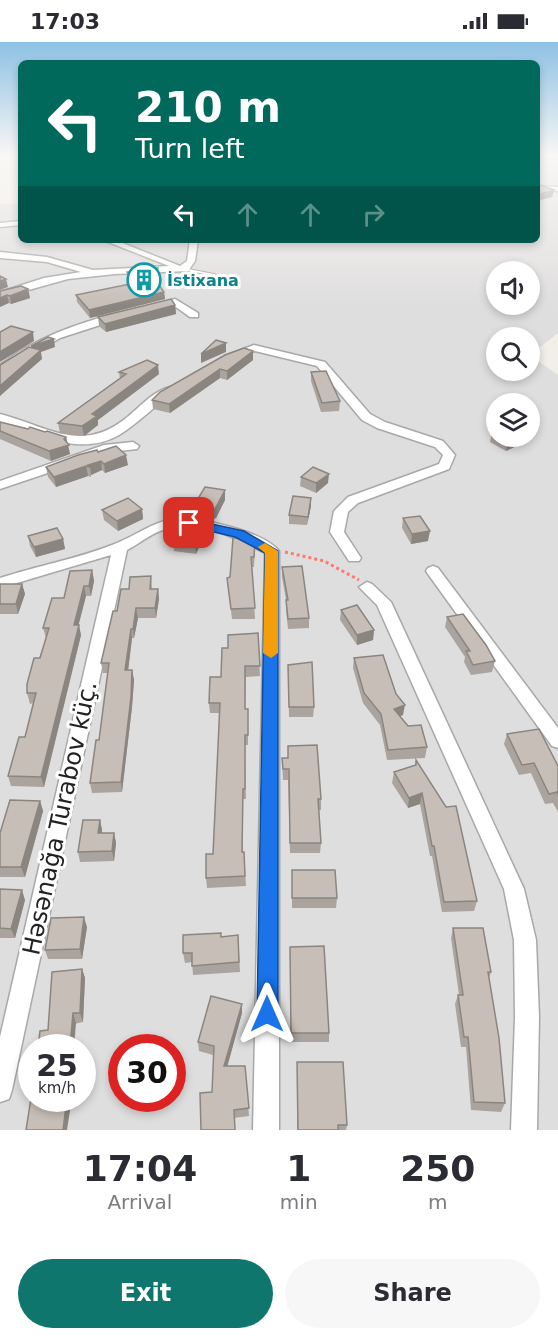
<!DOCTYPE html>
<meta charset="utf-8">
<style>
:root{--surface:#fff;--page:#f7f7f7;--text:#2b2b33;--muted:#7c7c81;--accent:#0f766e}
body{margin:0;font-family:"DejaVu Sans",sans-serif;background:var(--page);color:var(--text);height:100vh;display:flex;flex-direction:column;font-size:22px;white-space:nowrap}
*{box-sizing:border-box;margin:0}
p{font-size:20px;color:var(--muted)}
.icon{flex:none;width:33px;height:33px;fill:none;stroke:currentColor;stroke-width:2;stroke-linecap:round;stroke-linejoin:round}
.map{position:relative;height:1088px;overflow:hidden}
.drawer{display:flex;flex-direction:column;background:var(--surface);flex:1}
.drawer>*{flex:none}
.guide{position:absolute;left:18px;top:18px;width:522px;height:183px;border-radius:9px;box-shadow:0 3px 9px #0003;background:#00695c;color:#fff;overflow:hidden}
.controls{position:absolute;left:486px;top:219px;display:grid;gap:12px}
.controls a{display:grid;place-items:center;width:54px;height:54px;border-radius:50%;background:var(--surface);box-shadow:0 3px 9px #0003;font-size:30px}
.speed{position:absolute;left:18px;top:992px;display:flex;gap:12px;font-size:30px;font-weight:700;text-align:center}
.speed>*{display:grid;place-content:center;width:78px;height:78px;border-radius:50%;background:var(--surface);box-shadow:0 3px 9px #0003;line-height:1}
.speed small{font-size:15px;font-weight:400}
.speed .limit{border:9px solid #d22;background:#fff;color:#111}
.pin{position:absolute;display:grid;place-items:center;width:51px;height:51px;color:#fff;margin:-26px;border-radius:12px;box-shadow:0 3px 9px #0006}
.me{position:absolute;width:66px;margin:-33px;rotate:0deg;stroke-linejoin:round;filter:drop-shadow(0 0 4px #0008)}
.turn{display:flex;align-items:center;gap:21px;height:126px;padding:0 18px;font-size:27px}
.turn .icon{width:78px;height:78px;stroke-width:2.5}
.turn b{display:block;font-size:42px;line-height:51px}
.lanes{display:flex;align-items:center;height:57px;padding:0 18px;background:#0003;justify-content:center;gap:30px;direction:ltr}
.lanes .off{opacity:.35}
.eta{display:flex;justify-content:space-evenly;align-items:center;height:102px;text-align:center}
.eta b{font-size:36px;font-weight:700;line-height:42px}
.cta{display:flex;gap:12px;margin-top:auto;padding:12px 18px}
.cta a{flex:1;height:69px;border-radius:36px;background:var(--accent);color:#fff;font-size:24px;font-weight:700;line-height:69px;text-align:center}
.cta a+a{background:var(--page);color:var(--text)}
.status{display:flex;justify-content:space-between;align-items:center;height:42px;padding:0 30px;background:var(--surface);direction:ltr}
.status svg{height:16px;fill:currentColor}
.map>svg:first-child{display:block}
.residential{fill:#dfdede;fill-rule:evenodd}
.lines{fill:none;stroke-linecap:round;stroke-linejoin:round}
.lane-casing{stroke:#a8a8a8;stroke-width:2}
.street-casing{stroke:#a8a8a8;stroke-width:3}
.path{stroke:#fc7a6f;stroke-width:3;stroke-dasharray:3 3;stroke-linecap:butt}
.lane{fill:#fff;fill-rule:evenodd}
.street{fill:#fff;fill-rule:evenodd}
.wall{fill:#aba39d}
.shaded-wall{fill:#8b8580}
.building{fill:#c7beb7;stroke:#8b8580;stroke-width:1.5}
.route{fill:#1a73e8;stroke:#114b97;stroke-width:1.5}
.slow{fill:#f59e0b}
.labels{text-anchor:middle;dominant-baseline:central;stroke-width:6;stroke-linejoin:round;paint-order:stroke}
.far-culture-label{font-size:16px;font-weight:bold;fill:#0d838f;stroke:#fff;text-anchor:start}
.near-street-label{font-size:24px;fill:#212121;stroke:#fff}
</style>
<div class="status"><b>17:03</b><svg viewBox="0 0 49 12"><path d="M0 12V9h3v3zM5 12V6h3v6zM10 12V3h3v9zM15 12V0h3v12zM26 1h20v11H26zM47 4h2v5h-2z"/></svg></div>
<div class="map">
<svg width="558" height="1088" viewBox="0 0 558 1088">
<rect width="100%" height="100%" fill="#f2eee8"/>
<path class="residential" d="M537,113H558V291L530,313L558,333V1088H0V162H21V198H537ZM496,230H530V262H496ZM496,296H530V328H496ZM496,362H530V394H496ZM32,1005H82V1056H32ZM122,1005H172V1056H122Z"/>
<g class="lines">
<defs>
<path id="lane" d="M183,226L214,232L216,233L214,234L185,228L183,227Z"/>
<path id="street" d="M537,144L558,145V149L537,148Z
M21,179V183L0,185V181Z
M103,198H115L180,224L187,219L190,198H198L195,219L188,229L115,232L68,237L0,256V250L44,236L81,230L47,220L0,216V210L47,215L93,228L169,224Z
M175,257L198,271V275H190L173,263L153,268L148,265Z
M118,271L122,272V276L60,296L0,331V323C36,296 75,282 118,271Z
M254,303L325,320L370,372L385,380L443,399L455,413L449,427L358,461L348,470L344,490L361,516L359,519H349L330,490L334,469L348,455L439,422L443,413L435,405L377,386L362,378L317,324L255,309L230,317L225,314Z
M170,345L176,348L174,350C155,363 139,381 119,393C81,415 37,393 0,380V372C47,384 80,412 125,377C139,366 153,349 170,345Z
M133,400L139,404L137,407L110,410L0,447V439L104,403Z
M176,476C201,476 263,489 279,509V1088H253L265,511C236,496 197,476 163,488C150,492 139,502 127,508L12,1048L9,1057L0,1060V995L111,513L0,546V536C37,524 76,517 112,503C136,494 150,481 176,476Z
M433,524L438,526L558,686V706L552,704L428,532L426,529L428,526Z
M367,540L372,542L391,560L524,847L536,898L539,975L537,1088H511L515,975L514,898L504,847L377,563L359,545Z"/>
</defs>
<use href="#lane" class="lane-casing"/>
<use href="#street" class="street-casing"/>
<path class="path" d="M285,510L324,519L359,538"/>
<use href="#lane" class="lane"/>
<use href="#street" class="street"/>
</g>
<path class="wall" d="M127,230L159,233L157,240L164,250L165,257L90,276L77,260L76,253L131,242L128,237Z
M28,247L30,256L11,262L9,261L0,249Z
M175,263L176,272L106,290L99,284L98,275Z
M225,313L253,318L227,338L220,336L170,371L153,367L152,358Z
M119,330L159,332L98,378V383L84,394L60,391L58,381L120,337Z
M311,330L340,359L339,369L321,370L311,339Z
M0,380L66,395L70,412L51,419L0,397Z
M496,388V394H522L521,402L506,409L490,400L492,391Z
M98,410L128,423L105,431L102,428L91,433V435L88,434L56,445L48,435L46,425Z
M301,435L328,441L316,451L300,444Z
M311,456V464L307,483L289,482V473Z
M225,458L216,476L211,478L194,475L193,465Z
M142,467L143,477L118,489L104,478L102,468Z
M403,476L428,499L411,502L402,486Z
M206,489L196,512L174,509L173,499Z
M28,494L63,497L65,507L36,515L30,504Z
M255,508L254,525H252L255,577H232L227,536L230,535Z
M282,525L309,576V586L288,587L286,568V558L282,535Z
M92,528L94,539L91,554H86L78,583L81,593L44,745L11,744L8,734L25,695L33,661L30,662L27,651L46,596L43,586L64,556Z
M151,534L152,547H158L159,557L156,576H138L134,596H132L128,628H132L134,638L132,665L122,750L92,751L90,741L99,698L108,631H103L101,621L117,569L129,547Z
M0,542H22L25,552L18,572H0Z
M341,568L374,588L373,598L357,603L340,578Z
M447,575L495,619L492,630L471,633L464,620L465,615L445,585Z
M258,591L260,634L246,635L245,667H248V703H245L246,757H243V810H244L246,844L207,846L206,836L213,812L220,671H210L209,661L221,635L228,606Z
M354,616L396,652L403,673L400,674L427,705L425,716L387,718L380,683L363,661L353,626Z
M288,623L314,665L313,675H289Z
M507,692L558,724V770L553,761L545,762L531,731L519,733L504,702Z
M288,704L321,757V768H319L321,801L320,811H290L288,738H283L282,716H288Z
M416,718L477,859L474,869L442,870L432,814H430L420,762L408,766L392,741L394,730L415,723Z
M40,759L43,769L25,835H0V791Z
M100,778L102,788V791H114L116,801L114,819L80,820L78,810Z
M292,828L337,856L336,866H292Z
M0,847L25,858L15,896H0Z
M87,885L82,917H48L45,908Z
M453,886L491,930L489,936L505,1061L501,1070L471,1068L466,1005H461L455,962L458,953H459L451,896Z
M238,893L240,930L193,933L192,920L185,921L183,911L221,895Z
M290,905L329,991V1000H291Z
M82,927L85,936L83,980L48,988Z
M242,962V971L227,1024H245L249,1074L234,1076L213,1013L199,1009L198,1000Z
M297,1020L347,1083L346,1088H297Z"/>
<path class="shaded-wall" d="M554,148L552,155L537,159V153Z
M158,226L159,233L156,244L155,237Z
M6,237L8,245L0,248V239Z
M28,247L30,256L11,262L10,254Z
M164,250L165,257L90,276L89,268Z
M7,253L9,261L0,265V256Z
M175,263L176,272L106,290L105,282Z
M33,290L34,299L0,320V310Z
M54,297L55,305L41,310L42,317L0,354V344L33,313L31,304Z
M226,301V310L201,321V312Z
M253,309V318L227,338V329Z
M158,323L159,332L98,378V383L84,394L82,384L92,372Z
M220,327V336L170,371L169,362Z
M518,394H522L521,402L506,409L508,399Z
M66,395L70,412L51,419L49,409Z
M126,413L128,423L105,431L104,422Z
M101,419L102,428L91,433L90,425L88,423Z
M86,424L88,434L56,445L54,435Z
M329,432L328,441L316,451V441Z
M225,448V458L216,476L211,478V468Z
M311,456V464L307,483L308,475Z
M142,467L143,477L118,489L117,479Z
M206,480V489L196,512L195,502Z
M430,489L428,499L411,502L412,492Z
M63,497L65,507L36,515L34,505Z
M92,528L94,539L91,554L89,544Z
M22,542L25,552L18,572L16,562Z
M84,544L86,554L76,593L74,583Z
M158,547L159,557L156,576L155,566Z
M136,566L138,576L134,596L133,587Z
M79,583L81,593L44,745L41,735Z
M131,587L132,596L127,638L125,628Z
M374,588L373,598L357,603V593Z
M132,628L134,638L132,665L122,750L121,740Z
M405,663L403,673L392,677L394,667Z
M422,751L420,762L408,766L409,756Z
M40,759L43,769L25,835L21,825Z
M100,778L102,788L101,801L98,791Z
M114,791L116,801L114,819L112,809Z
M22,848L25,858L15,896L11,887Z
M84,875L87,885L82,917L80,907Z
M82,927L85,936L83,980L80,971Z
M242,962V971L225,1033L224,1024Z
M73,971L76,981L74,1005H70Z
M66,1056H69L71,1062L67,1088H63Z"/>
<path class="building" d="M537,142L554,148L537,153Z
M158,226L155,237L164,250L89,268L76,253L135,241L127,230Z
M0,234L6,237L0,239Z
M21,244L28,247L10,254L7,253L0,256V249Z
M171,257L175,263L105,282L98,275Z
M11,284L33,290L0,310V290Z
M48,295L54,297L31,304Z
M216,298L226,301L201,312Z
M29,305L41,308L0,344V323Z
M244,306L253,309L227,329L220,327L169,362L152,358L160,350L225,313Z
M147,318L158,323L92,372L97,374L82,384L58,381L126,332L119,330Z
M326,329L340,359L322,361L311,330Z
M0,380L28,387L30,385L45,390L47,389L66,395L64,397L69,403L49,409L0,389Z
M496,388V393L492,391Z
M499,394H518L508,399Z
M116,404L126,413L104,422L101,419L88,423L90,425L86,424L54,435L46,425L78,413L97,408L98,410Z
M313,425L329,432L316,441L301,435Z
M205,445L225,448L215,467L211,468L193,465Z
M293,454L311,456L308,475L289,473Z
M128,456L142,467L117,479L102,468Z
M420,474L430,489L412,492L403,476Z
M188,477L206,480L195,502L173,499Z
M57,486L63,497L34,505L28,494Z
M233,496H249L255,498L254,515H251L255,566L231,567L227,536L230,535Z
M302,524L309,576L288,577L286,558H288L282,525Z
M92,528L89,544H84L74,583H79L41,735L8,734L19,695H25L36,651H27V642L34,616H40L49,586H43L52,556H64L70,529Z
M151,534L150,547H158L155,566H136L133,587H131L125,628H132L131,655L121,740L90,741L96,698H99L109,621H101L113,569H117L121,547H129L130,535Z
M0,542H22L16,562H0Z
M357,563L374,588L357,593L341,568Z
M463,572L486,603L495,619L473,623L466,609H470L447,575Z
M258,591L260,624H245V667H248V693H245V747H243L242,810H244L245,834L206,836V812H213L220,661H209L210,635H221L222,606H228V593Z
M383,613L396,652L405,663L394,667L408,684L421,683L427,705L388,708L381,672L364,651L354,616Z
M312,620L314,665H289L288,623Z
M539,687L558,724V753L557,750L549,752L534,721L522,723L507,692Z
M317,703L321,757H318L321,801H290L289,727H283L282,716H288V704Z
M416,718L446,765L456,764L477,859L444,860L434,804H432L422,751L409,756L394,730L416,723Z
M10,758L40,759L21,825H0V791Z
M83,778H100L98,791H114L112,809L78,810Z
M292,828H335L337,856H292Z
M0,847L22,848L11,887L0,886Z
M84,875L80,907L45,908L51,876Z
M453,886H483L491,930H488L499,996L505,1061L474,1060L468,995H464L458,953H463Z
M221,891V895L238,893L239,920L192,924V911H183V893Z
M324,904L329,991H291L290,905Z
M82,927L80,971H73L70,1005H38L40,989L48,988L52,930Z
M211,954L242,962L224,1024H245L249,1066L234,1068L235,1088H201L200,1051L212,1050L214,1004L198,1000Z
M297,1020H343L347,1083H338V1088H298Z
M32,1050V1056H67L63,1088H26Z"/>
<linearGradient id="sky" x2="0" y2="1"><stop stop-color="#8ec1e4"/><stop offset="0.43" stop-color="#f9f7f5"/><stop offset="1" stop-color="#f9f7f5" stop-opacity="0"/></linearGradient>
<rect width="558" height="265" fill="url(#sky)"/>
<path class="route" d="M189,477L244,489L278,509V972L275,980L267,983L260,980L257,972L265,511L235,495L185,483L183,481Z"/>
<path class="slow" d="M265,501L278,509V611L271,616L263,611L265,511L258,505Z"/>
<defs>
<symbol id="building-ring" viewBox="-11 -11 22 22"><circle r="9.5" fill="#fff" stroke="#0f9aa8" stroke-width="1.5"/><path d="M-4-6H4V6H1V3H-1V6H-4ZM-2.5-4.3h1.7v1.8h-1.7ZM.8-4.3h1.7v1.8H.8ZM-2.5-1h1.7V.8h-1.7ZM.8-1h1.7V.8H.8Z" fill="#0f9aa8"/></symbol>
</defs>
<g fill-rule="evenodd">
<use href="#building-ring" x="125" y="219" width="38" height="38"/>
</g>
<g class="labels">
<g class="far-culture-label">
<text x="167" y="238">İstixana</text>
</g>
<g class="near-street-label">
<text transform="translate(60 776) rotate(-78)">Həsənağa Turabov küç.</text>
</g>
</g>
</svg>
<div class="controls">
<a><svg class="icon" aria-label="sound" viewBox="0 0 24 24"><path d="M4 9h4l5-4v14l-5-4H4zM17 9q2 3 0 6"/></svg></a>
<a><svg class="icon" aria-label="search" viewBox="0 0 24 24"><circle cx="10" cy="10" r="6"/><path d="M15 15l6 6"/></svg></a>
<a><svg class="icon" aria-label="layers" viewBox="0 0 24 24"><path d="M12 4l9 5-9 5-9-5zM3 14l9 5 9-5"/></svg></a>
</div>
<div class="speed"><div>25<small>km/h</small></div><div class="limit">30</div></div>
<div class="pin" style="left:189px;top:481px;background:#d93025"><svg class="icon" aria-label="arrive" viewBox="0 0 24 24"><path d="M6 21V4h12l-3 4 3 4H6"/></svg></div>
<svg class="me" style="left:267px;top:972px" viewBox="-20 -20 40 40"><path d="M0-17L14 15 0 8-14 15z" fill="#1a73e8" stroke="#fff" stroke-width="4"/></svg>
<div class="guide">
<div class="turn"><svg class="icon" aria-label="left" viewBox="0 0 24 24"><path d="M17 20v-9H6M10 6l-5 5 5 5"/></svg><div><b>210 m</b>Turn left</div></div>
<div class="lanes"><svg class="icon" aria-label="left" viewBox="0 0 24 24"><path d="M17 20v-9H6M10 6l-5 5 5 5"/></svg><svg class="icon off" aria-label="ahead" viewBox="0 0 24 24"><path d="M12 20V5M6 11l6-6 6 6"/></svg><svg class="icon off" aria-label="ahead" viewBox="0 0 24 24"><path d="M12 20V5M6 11l6-6 6 6"/></svg><svg class="icon off" aria-label="right" viewBox="0 0 24 24"><path d="M7 20v-9h11M14 6l5 5-5 5"/></svg></div>
</div>
</div>
<section class="drawer">
<div class="eta">
<div><b>17:04</b><p>Arrival</p></div>
<div><b>1</b><p>min</p></div>
<div><b>250</b><p>m</p></div>
</div>
<div class="cta"><a>Exit</a><a>Share</a></div>
</section>
